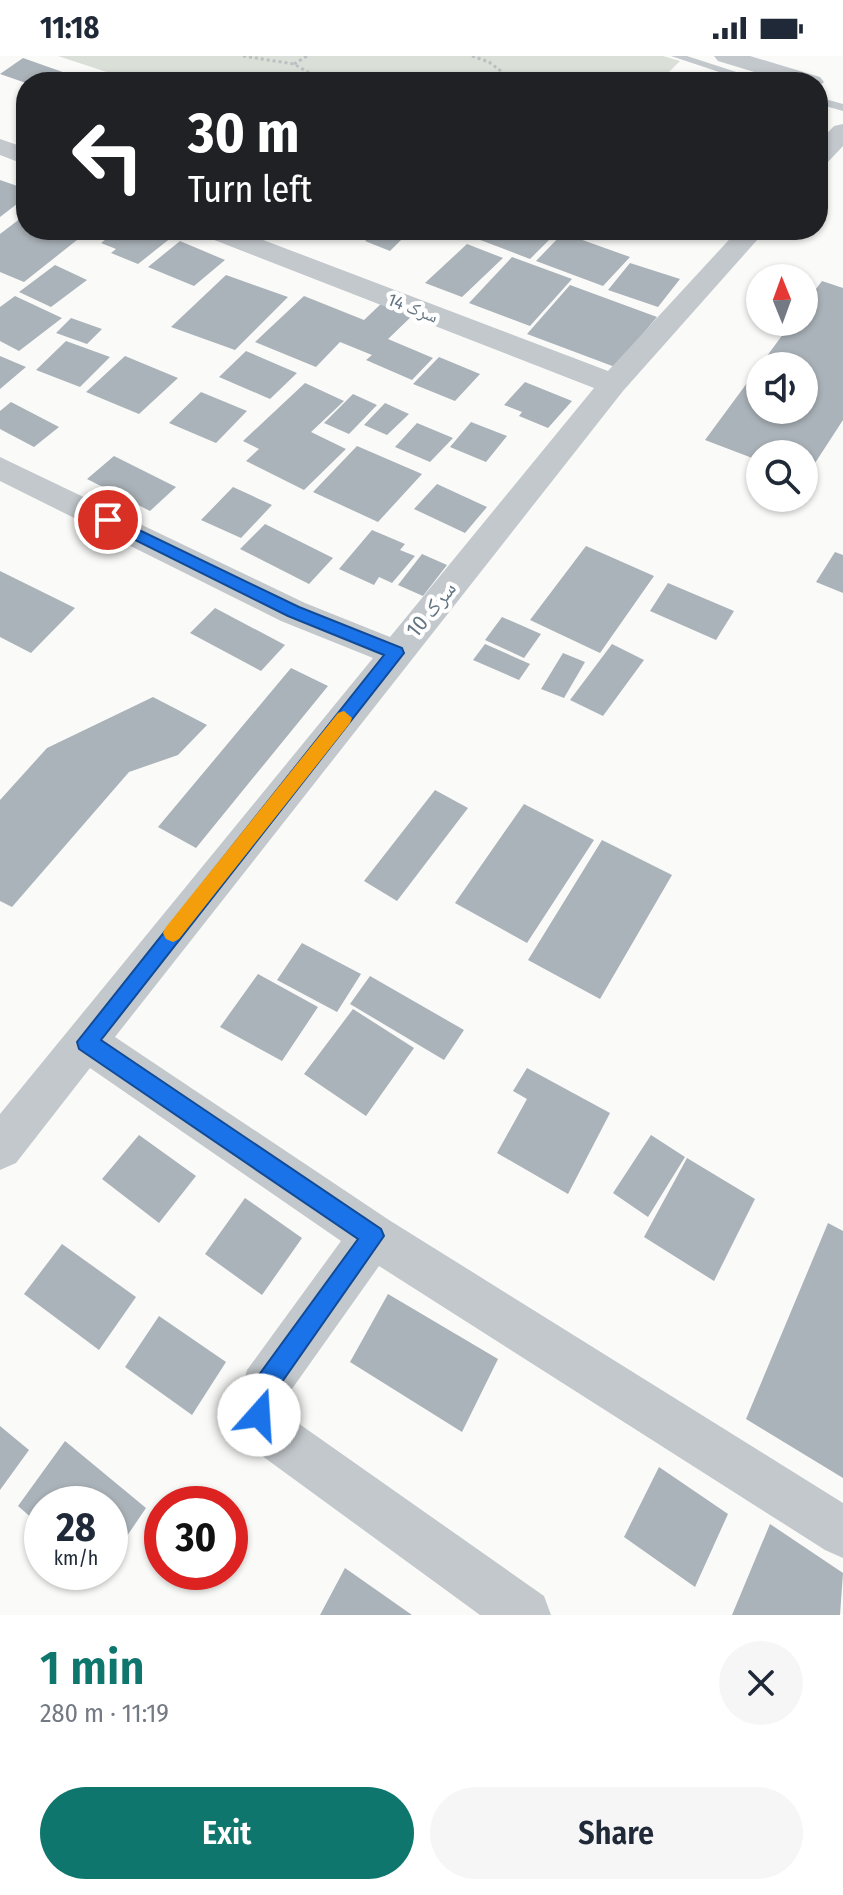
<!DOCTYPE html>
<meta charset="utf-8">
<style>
:root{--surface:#fff;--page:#f6f6f7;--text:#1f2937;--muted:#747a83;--accent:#0f766e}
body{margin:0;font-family:"Fira Sans Condensed","Noto Naskh Arabic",sans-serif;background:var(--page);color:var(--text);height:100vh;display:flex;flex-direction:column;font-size:30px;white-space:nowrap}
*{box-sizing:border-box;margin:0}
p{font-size:26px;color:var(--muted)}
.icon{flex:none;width:44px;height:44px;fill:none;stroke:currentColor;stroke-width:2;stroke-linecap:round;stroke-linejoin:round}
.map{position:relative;height:1559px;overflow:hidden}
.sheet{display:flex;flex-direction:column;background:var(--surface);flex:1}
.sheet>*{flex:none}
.banner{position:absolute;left:16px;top:16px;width:812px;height:168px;border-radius:32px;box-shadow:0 2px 6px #0004;background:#202124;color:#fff;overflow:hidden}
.needle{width:52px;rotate:359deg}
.fabs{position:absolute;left:746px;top:208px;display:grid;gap:16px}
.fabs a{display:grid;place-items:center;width:72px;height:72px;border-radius:50%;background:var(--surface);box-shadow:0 2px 6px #0004;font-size:40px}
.speed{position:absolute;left:24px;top:1430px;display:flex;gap:16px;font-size:40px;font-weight:700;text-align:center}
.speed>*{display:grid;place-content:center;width:104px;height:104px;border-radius:50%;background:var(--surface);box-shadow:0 2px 6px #0004;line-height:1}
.speed small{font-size:20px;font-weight:400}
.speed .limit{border:12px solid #d22;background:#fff;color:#111}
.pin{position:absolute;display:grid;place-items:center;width:68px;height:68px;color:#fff;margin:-34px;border:4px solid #fff;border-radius:50%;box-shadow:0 2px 8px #0007}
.me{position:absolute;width:88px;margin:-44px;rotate:19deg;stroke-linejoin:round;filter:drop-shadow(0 0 6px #0008)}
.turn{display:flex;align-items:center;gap:28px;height:168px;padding:0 40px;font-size:36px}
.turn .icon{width:104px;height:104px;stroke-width:2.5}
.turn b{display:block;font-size:56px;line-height:68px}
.round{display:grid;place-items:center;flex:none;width:84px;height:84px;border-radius:42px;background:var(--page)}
.head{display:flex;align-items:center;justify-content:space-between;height:136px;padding:0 40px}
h1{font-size:48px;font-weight:600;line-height:60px;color:var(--accent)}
.cta{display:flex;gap:16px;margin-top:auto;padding:16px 40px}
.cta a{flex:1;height:92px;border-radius:48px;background:var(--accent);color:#fff;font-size:32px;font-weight:600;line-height:92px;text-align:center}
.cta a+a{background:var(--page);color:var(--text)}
.status{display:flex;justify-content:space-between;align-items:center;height:56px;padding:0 40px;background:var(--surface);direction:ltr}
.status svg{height:22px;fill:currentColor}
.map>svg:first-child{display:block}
.green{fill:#dadfd7}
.building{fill:#aab3b9;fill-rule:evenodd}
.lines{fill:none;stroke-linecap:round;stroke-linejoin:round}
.path{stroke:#bbbfc2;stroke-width:3;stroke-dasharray:3 3;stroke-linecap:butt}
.service{fill:#c3c8cc;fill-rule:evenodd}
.minor{fill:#c3c8cc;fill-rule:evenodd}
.route{fill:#1a73e8;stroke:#114b97;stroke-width:2}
.slow{fill:#f59e0b}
.labels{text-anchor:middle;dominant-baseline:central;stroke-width:8;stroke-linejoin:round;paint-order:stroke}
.far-street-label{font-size:18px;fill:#657683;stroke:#fff}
.street-label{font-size:22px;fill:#657683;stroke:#fff}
</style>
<div class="status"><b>11:18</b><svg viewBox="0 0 49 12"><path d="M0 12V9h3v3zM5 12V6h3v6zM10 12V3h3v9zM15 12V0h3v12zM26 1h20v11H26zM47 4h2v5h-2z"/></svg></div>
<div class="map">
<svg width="843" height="1559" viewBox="0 0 843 1559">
<rect width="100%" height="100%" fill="#fafaf8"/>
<path class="green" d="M58,0H663L680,5L659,26H137Z"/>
<path class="building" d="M23,2L91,26L26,27L0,18Z
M0,124L26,133V141L0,161Z
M21,162L26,164V174H51L77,184L24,226L0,216V178Z
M117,174H153L172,181L138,208L111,197L116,193L101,187Z
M377,174H411L390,195L365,185Z
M454,174H544L555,178L530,203Z
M563,177L630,201L603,230L536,205Z
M180,185L225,204L194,230L148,211Z
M467,188L503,202L462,241L425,227Z
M512,201L572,223L530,270L469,247Z
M630,207L680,223L658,251L608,234Z
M55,209L87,224L51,251L19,236Z
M226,219L288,241L235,294L171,271Z
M822,225L843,232V364L804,424V398H760V405L705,384L792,266H804V249ZM760,310H804V354H760Z
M570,229L657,261L615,311L527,278Z
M15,240L62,262L19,295L0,285V251Z
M304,240L364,264L383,246L414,258L388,283L433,302L412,324L366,304L372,299L340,286L316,311L255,286Z
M71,262L102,273L87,288L56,277Z
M66,285L110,301L80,331L36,314Z
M246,295L297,317L270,343L219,321Z
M0,300L26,311L0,333Z
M125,300L178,322L139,358L86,336Z
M439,301L480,318L455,345L413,328Z
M525,326L572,345L548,372L519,360L522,356L504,349Z
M305,327L344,345L311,376L346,393L304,434L246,405L259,393L243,385Z
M201,336L247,355L216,387L169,367Z
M353,338L377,349L349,378L324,367Z
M11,346L59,371L34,391L0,373V355Z
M385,347L409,358L387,379L364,369Z
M471,366L507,380L486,406L450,391Z
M417,367L453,382L430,406L395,391Z
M357,390L422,418L378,466L313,436Z
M114,400L176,431L150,455L87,423Z
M437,428L487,451L465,477L414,453Z
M233,431L272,449L241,482L201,464Z
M265,468L333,502L309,528L240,493Z
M372,474L405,488L400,494L415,500L392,527L379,521L374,529L339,513Z
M586,490L654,520L600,597L530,564Z
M835,496L843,499V537L816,526Z
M422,498L447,509L423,540L398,529Z
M0,515L75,552L31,597L0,581Z
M668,527L734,555L716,584L650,555Z
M215,552L285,589L261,615L190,577Z
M502,561L541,578L524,602L485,584Z
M485,588L530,608L519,624L473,604Z
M612,588L644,604L603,660L570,644Z
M563,597L585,606L564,642L541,633Z
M291,612L328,630L196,792L158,771Z
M153,641L207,669L178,699L129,716L12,851L0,845V744L47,692Z
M435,734L468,752L397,845L364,825Z
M524,748L594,784L527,887L455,847Z
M602,784L672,819L600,943L528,904Z
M302,887L361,918L337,956L277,924Z
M258,918L318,951L282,1005L220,971Z
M370,920L464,974L444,1004L350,948Z
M353,953L414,992L366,1060L304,1018Z
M527,1012L610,1057L568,1138L497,1097L527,1043L513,1035Z
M139,1079L196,1120L159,1167L102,1123Z
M651,1079L685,1101L648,1161L613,1137Z
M687,1102L755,1143L714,1225L644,1181Z
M245,1142L302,1182L262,1239L205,1198Z
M828,1167L843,1175V1422L746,1363Z
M62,1188L136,1241L99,1294L24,1238Z
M388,1238L498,1303L462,1376L350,1306Z
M159,1260L226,1306L192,1359L125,1311Z
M0,1370L29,1394L0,1434Z
M65,1385L146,1452L110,1505V1448H42V1471L18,1450Z
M659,1411L728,1458L695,1531L624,1481Z
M770,1468L843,1517L840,1559H732Z
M345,1512L412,1559H320Z"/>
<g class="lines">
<path class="path" d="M243,0L294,8L325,26
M472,0L489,6L506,19L507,26
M294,8L307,0"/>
<path class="service" d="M671,0H687L767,26H749Z
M818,41L843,48V55L818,48Z"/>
<path class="minor" d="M714,0H750L820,21L824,26L818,32V26H787L718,5Z
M843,68V90L827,107L818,110V87L834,70Z
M0,83L26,92V109L0,99Z
M200,174H237L608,315L738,174H766L623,335L115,981L389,1164L843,1447V1502L825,1494L379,1210L287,1340L284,1354L288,1360L544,1540L551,1559H480L254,1394L234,1359L247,1314L341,1185L90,1012L16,1107L0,1114V1058L373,602L281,565L0,425V401L305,547L390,581L594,332L204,180Z"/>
</g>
<path class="route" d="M108,459L299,551L402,592L404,597L101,984L381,1173L384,1180L275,1336L267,1367L259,1371L250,1367L247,1359L256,1323L358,1183L79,993L77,986L384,599L288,560L103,468L101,464Z"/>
<path class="slow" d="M344,655L352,662L350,667L179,883L173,886L166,883L163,877L166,871L338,657Z"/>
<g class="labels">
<g class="far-street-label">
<text transform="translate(413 252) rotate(21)">سرک 14</text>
</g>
<g class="street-label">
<text transform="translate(431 553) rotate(-51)">سرک 10</text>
</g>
</g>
</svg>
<div class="fabs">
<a><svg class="needle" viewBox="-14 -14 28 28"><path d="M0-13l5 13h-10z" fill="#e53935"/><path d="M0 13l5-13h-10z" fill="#747a83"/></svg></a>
<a><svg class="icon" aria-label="sound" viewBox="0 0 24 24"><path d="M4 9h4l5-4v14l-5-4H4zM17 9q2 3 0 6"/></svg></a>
<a><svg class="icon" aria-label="search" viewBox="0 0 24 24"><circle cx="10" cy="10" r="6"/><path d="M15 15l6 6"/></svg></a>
</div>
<div class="speed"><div>28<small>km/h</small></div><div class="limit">30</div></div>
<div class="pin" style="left:108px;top:464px;background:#d93025"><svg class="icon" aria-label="arrive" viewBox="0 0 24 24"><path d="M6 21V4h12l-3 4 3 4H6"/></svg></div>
<svg class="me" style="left:259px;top:1359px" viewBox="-20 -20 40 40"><circle r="19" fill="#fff"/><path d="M0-13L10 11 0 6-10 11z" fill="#1a73e8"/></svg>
<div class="banner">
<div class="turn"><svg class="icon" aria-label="left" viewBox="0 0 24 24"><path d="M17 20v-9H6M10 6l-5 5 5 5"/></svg><div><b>30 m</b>Turn left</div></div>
</div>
</div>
<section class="sheet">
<div class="head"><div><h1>1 min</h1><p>280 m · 11:19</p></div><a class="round"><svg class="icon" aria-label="close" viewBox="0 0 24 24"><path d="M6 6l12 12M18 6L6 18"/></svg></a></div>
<div class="cta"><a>Exit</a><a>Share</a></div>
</section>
